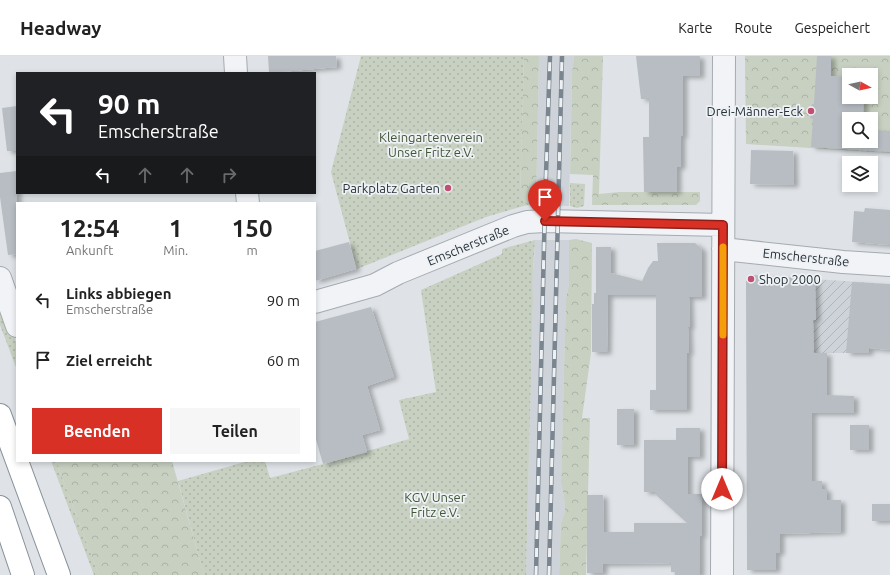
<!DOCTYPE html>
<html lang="de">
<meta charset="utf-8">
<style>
:root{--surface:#fff;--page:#f6f6f6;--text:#222;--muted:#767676;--line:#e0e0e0;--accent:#d93025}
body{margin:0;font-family:Ubuntu,sans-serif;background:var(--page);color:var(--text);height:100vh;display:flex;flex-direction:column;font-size:15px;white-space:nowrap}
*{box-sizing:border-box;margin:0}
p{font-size:13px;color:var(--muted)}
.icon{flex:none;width:22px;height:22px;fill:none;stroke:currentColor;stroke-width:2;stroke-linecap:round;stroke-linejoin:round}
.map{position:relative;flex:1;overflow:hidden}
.details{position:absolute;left:16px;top:146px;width:300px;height:260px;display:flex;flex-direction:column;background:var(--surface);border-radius:0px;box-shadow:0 2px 6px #0003}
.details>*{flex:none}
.hud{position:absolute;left:16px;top:16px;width:300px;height:122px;border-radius:0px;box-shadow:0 2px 6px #0003;background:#202124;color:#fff;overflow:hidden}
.needle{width:26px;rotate:98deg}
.fabs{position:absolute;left:842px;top:12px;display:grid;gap:8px}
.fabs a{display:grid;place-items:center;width:36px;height:36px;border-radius:0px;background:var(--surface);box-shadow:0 2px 6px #0003;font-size:20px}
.pin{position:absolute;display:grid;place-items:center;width:34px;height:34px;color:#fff;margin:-41px -17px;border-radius:50% 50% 50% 0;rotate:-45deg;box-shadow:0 0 4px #0007}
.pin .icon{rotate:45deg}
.me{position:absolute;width:44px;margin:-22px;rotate:0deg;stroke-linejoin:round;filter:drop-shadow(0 0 3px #0008)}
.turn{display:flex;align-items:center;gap:14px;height:84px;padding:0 16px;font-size:18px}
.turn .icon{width:52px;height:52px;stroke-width:2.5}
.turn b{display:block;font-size:28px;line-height:34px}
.lanes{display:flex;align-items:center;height:38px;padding:0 16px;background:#0003;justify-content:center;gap:20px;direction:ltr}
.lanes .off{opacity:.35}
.eta{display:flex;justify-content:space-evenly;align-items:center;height:68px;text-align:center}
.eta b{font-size:24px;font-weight:600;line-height:28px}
.primary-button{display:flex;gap:8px;margin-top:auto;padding:8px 16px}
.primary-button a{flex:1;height:46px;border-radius:0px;background:var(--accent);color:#fff;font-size:16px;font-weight:600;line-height:46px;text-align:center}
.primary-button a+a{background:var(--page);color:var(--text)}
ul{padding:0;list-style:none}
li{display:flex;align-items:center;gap:12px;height:60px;padding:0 16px}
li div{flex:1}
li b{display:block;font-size:15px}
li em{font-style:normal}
header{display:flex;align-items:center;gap:24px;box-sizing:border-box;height:56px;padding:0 20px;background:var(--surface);border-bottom:1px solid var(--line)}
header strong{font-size:19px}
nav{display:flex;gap:22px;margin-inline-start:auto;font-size:14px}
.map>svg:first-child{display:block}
.built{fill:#cdd3d8}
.industrial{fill:url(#industrial-furrows)}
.grass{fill:url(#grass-dots)}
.forest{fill:url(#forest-crowns);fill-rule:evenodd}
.building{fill:#b7bdc3;filter:url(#shadow)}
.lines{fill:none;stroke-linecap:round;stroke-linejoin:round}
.street-casing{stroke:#a5abb0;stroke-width:24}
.highway-casing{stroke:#88939c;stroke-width:24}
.street{stroke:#f1f3f6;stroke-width:22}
.highway{stroke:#fff;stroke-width:22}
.rail-casing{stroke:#7a858f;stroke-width:4.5}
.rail{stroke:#eef2f5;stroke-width:3;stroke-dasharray:9;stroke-linecap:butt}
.route-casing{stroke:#8d1f18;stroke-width:10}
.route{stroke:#d93025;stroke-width:7}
.slow{stroke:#f59e0b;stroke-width:7}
.poi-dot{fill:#c05072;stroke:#eef2f5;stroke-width:1.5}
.labels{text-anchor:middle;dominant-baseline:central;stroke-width:3.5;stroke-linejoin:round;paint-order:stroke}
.poi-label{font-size:13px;fill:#2a333c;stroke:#eef2f5;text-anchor:end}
.park-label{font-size:13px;fill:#435638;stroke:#eef2f5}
.street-label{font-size:13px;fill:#2a333c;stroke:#eef2f5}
</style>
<header>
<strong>Headway</strong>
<nav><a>Karte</a><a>Route</a><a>Gespeichert</a></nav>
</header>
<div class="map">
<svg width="890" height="519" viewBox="0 0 890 519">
<defs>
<pattern id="industrial-furrows" width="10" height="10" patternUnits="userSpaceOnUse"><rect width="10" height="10" fill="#cdd3d8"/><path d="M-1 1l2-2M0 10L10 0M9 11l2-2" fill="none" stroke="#b0b6ba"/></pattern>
<pattern id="grass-dots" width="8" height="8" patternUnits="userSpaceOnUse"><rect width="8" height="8" fill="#c7d0c1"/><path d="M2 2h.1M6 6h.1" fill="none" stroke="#abb3a7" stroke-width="1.8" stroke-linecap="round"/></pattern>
<pattern id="forest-crowns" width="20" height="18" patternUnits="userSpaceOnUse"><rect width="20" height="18" fill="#c7d0c1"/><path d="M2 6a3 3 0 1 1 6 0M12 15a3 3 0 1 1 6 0" fill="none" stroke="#abb3a7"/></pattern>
<filter id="shadow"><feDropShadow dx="4.5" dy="2.5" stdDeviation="2" flood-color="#0004"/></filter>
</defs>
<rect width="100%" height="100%" fill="#dfe3e7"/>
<path class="built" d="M539,0H574L572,18L569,150L536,149Z
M535,184H569V228L566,243L561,427L564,440L565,455L561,467L559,519H526L533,242L531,227L534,205Z"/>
<path class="industrial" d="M799,222L874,227L869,297H796Z"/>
<path class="grass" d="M361,0H524L520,140L527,149L486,161L357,213L331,116Z
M570,127L585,128L584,150L577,152L570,150Z
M535,184C534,204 531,221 533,242L526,519H204L178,425L248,405H265L270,422L323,408L409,383L399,344L436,336L421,234L502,198V193Z
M0,243L17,289V314L0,269Z
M51,405H56L99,519H94Z"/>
<path class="forest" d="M524,0H539L536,149H527L520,140Z
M574,0H603L599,138L619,136H700V145L696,149H592L593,119L570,118L572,18Z
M745,0H890V97L746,88ZM849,19H871V41H849ZM849,63H871V85H849Z
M576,183L592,187L591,297L582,362H590L586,519H559L561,467L565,455L564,440L561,427L566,243L569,228V184Z
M56,405H172L204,519H99Z"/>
<path class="building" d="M268,0H336L337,11L269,17Z
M636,0H700V20H683V80H681V111H677V136H644L643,81H649V43H641Z
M817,0H831V20L849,21V41H864L863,63H849V85H871V74L890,75V96L811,91L813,63L810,62L812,48H814Z
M17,50V95H7L2,52Z
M751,94L793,95L794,129L750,128Z
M17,115V198L8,199L0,141V117Z
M865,152L890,154V189L852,186L854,155L864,156Z
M349,186L356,213L315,225V195Z
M657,187H695L702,193V241H689L690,271H688L689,297H687V354H650V334H656V239H608L607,296H592V248H594V237H596V191H611V217L642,225L648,212L653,205H658Z
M752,219L815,223L816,264H813L814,297H827V339L854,340V357H812V425H822V433H827V444H841V476L780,478V497H776V514H747L746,225Z
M852,226L890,228V294L869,292V297H846Z
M371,251L394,321L367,330L380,374L362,379L367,396L323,408L315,380V266Z
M617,353H634V389H617Z
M850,369H869V394H850Z
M676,372H700V401H688V438H702V480L700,479V519H675V516H671V507L603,508V517H587V439H603L604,476H634V467H687L655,438V436H644V384H676Z
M872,448H890L889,465H872Z"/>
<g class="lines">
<defs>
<path id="street" d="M235,0L236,17
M247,137L248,147
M723,193L843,206L890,209
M0,222L17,270
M315,246L375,229L398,217L513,170L527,166L545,165L723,169
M722,519L724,0"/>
<path id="highway" d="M0,359L59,519
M0,451L23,519"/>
</defs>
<use href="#street" class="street-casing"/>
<use href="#highway" class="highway-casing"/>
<use href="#street" class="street"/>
<use href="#highway" class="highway"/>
<defs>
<path id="rail" d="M536,519L545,149L550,0
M549,519L562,0"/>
</defs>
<use href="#rail" class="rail-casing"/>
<use href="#rail" class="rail"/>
</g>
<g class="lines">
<defs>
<path id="route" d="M545,165L723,169L722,433"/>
</defs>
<use href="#route" class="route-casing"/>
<use href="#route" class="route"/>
<path class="slow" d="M723,279V191"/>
</g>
<g class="poi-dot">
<circle cx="811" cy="55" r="4"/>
<circle cx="448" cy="132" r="4"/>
<circle cx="751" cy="223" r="4"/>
</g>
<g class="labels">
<g class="poi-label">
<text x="803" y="55">Drei-Männer-Eck</text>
<text x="440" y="132">Parkplatz Garten</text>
<text x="759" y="223" text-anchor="start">Shop 2000</text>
</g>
<g class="park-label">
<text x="431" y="81">Kleingartenverein<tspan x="431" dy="15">Unser Fritz e.V.</tspan></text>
<text x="435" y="441">KGV Unser<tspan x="435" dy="15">Fritz e.V.</tspan></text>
</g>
<g class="street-label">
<text transform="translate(468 189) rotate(-22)">Emscherstraße</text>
<text transform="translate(806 201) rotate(6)">Emscherstraße</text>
</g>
</g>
</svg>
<div class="fabs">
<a><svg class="needle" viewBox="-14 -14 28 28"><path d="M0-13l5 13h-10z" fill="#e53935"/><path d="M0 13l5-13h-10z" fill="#767676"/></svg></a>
<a><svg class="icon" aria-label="search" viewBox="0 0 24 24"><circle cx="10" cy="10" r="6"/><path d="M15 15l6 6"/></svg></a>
<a><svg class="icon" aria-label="layers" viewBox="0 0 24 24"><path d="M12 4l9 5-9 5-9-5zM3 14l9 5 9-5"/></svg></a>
</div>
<div class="pin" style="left:545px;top:165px;background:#d93025"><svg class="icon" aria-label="arrive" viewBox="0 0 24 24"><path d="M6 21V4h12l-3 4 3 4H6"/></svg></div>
<svg class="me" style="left:722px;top:433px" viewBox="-20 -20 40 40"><circle r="19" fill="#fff"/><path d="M0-13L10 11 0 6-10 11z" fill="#d93025"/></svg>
<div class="hud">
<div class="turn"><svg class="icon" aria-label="left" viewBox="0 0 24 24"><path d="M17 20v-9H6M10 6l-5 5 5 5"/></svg><div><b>90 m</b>Emscherstraße</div></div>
<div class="lanes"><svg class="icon" aria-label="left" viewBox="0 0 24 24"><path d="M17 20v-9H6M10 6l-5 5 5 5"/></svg><svg class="icon off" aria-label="ahead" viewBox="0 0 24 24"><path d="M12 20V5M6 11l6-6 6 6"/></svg><svg class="icon off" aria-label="ahead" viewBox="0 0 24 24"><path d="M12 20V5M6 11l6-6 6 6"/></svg><svg class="icon off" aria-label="right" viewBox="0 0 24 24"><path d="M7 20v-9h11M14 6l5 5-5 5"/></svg></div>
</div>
<section class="details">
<div class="eta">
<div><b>12:54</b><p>Ankunft</p></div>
<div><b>1</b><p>Min.</p></div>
<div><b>150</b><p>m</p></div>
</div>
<ul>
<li><svg class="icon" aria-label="left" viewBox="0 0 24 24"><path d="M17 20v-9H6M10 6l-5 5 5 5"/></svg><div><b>Links abbiegen</b><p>Emscherstraße</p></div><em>90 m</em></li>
<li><svg class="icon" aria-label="arrive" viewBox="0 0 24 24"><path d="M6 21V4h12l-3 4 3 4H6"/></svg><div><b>Ziel erreicht</b></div><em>60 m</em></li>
</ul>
<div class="primary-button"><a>Beenden</a><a>Teilen</a></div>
</section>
</div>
